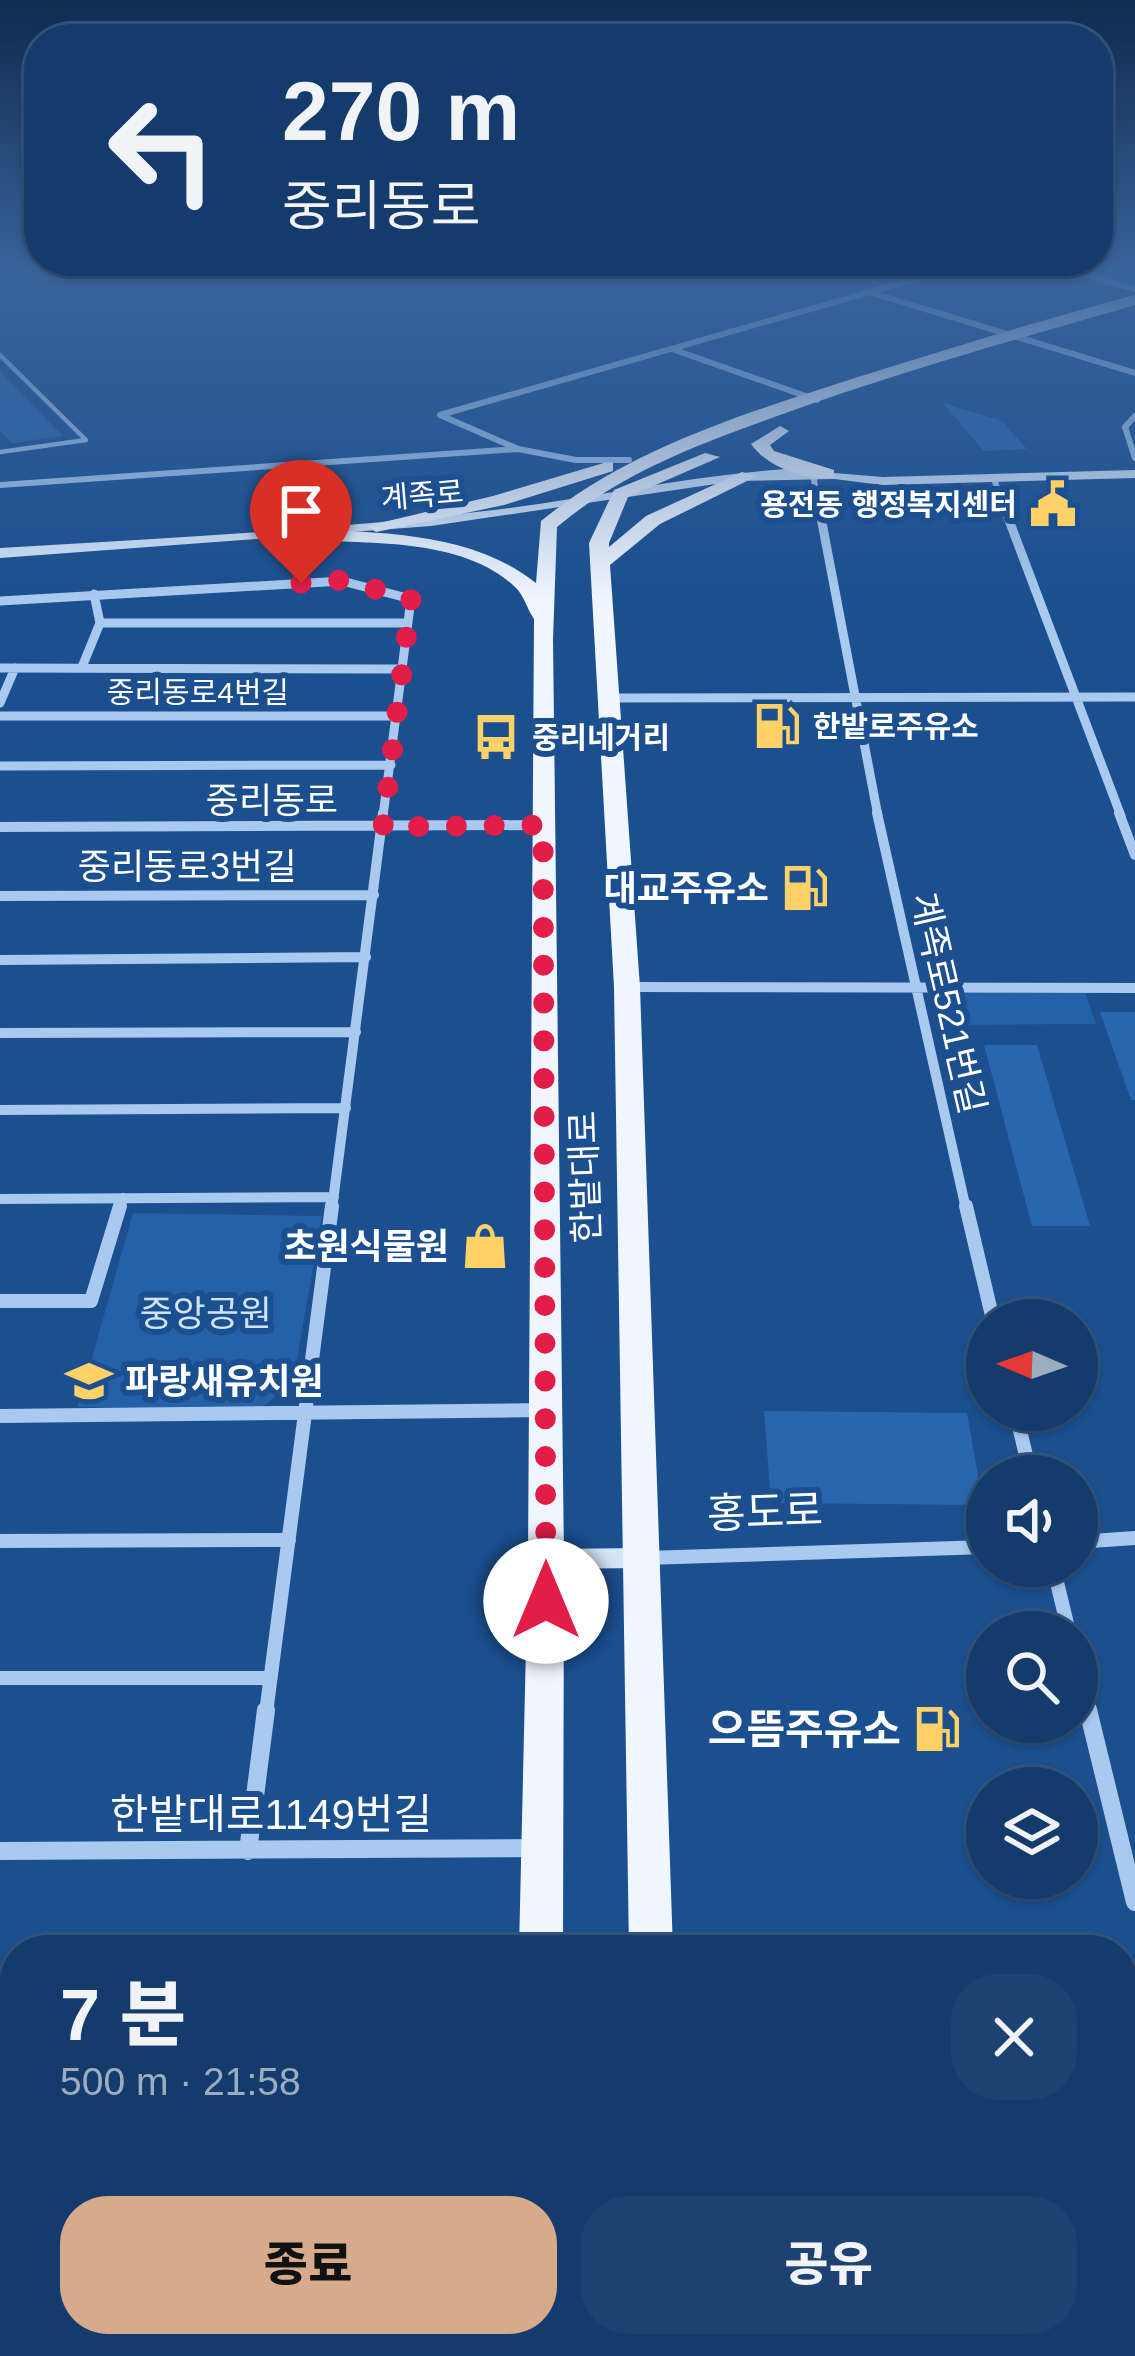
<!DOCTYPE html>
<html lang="ko">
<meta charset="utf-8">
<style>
:root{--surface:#143b6b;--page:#1d4271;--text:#f1f3f6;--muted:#9dadc1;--line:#33557e;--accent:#d6ab8b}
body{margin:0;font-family:Helvetica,"Noto Sans KR",sans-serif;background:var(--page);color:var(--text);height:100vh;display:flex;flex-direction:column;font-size:45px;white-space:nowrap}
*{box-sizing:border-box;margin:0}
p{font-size:39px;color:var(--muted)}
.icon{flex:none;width:66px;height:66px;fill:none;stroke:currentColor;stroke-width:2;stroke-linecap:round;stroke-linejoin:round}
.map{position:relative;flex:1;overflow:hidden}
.drawer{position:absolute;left:0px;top:1935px;width:1137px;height:423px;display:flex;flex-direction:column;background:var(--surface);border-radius:48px 48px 0 0;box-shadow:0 3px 9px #0004,0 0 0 3px var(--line)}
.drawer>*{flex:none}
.top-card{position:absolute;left:24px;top:24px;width:1089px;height:252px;border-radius:48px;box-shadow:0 3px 9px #0004,0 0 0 3px var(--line);background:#143b6b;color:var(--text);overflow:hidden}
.needle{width:78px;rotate:272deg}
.controls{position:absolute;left:966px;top:1299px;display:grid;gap:24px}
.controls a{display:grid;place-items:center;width:132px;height:132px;border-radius:50%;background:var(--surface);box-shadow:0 3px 9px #0004,0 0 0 3px var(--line);font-size:60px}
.pin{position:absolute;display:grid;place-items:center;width:102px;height:102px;color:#fff;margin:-123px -51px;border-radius:50% 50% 50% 0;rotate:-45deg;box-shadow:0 0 12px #0007}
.pin .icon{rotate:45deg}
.me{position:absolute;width:132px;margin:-66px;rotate:0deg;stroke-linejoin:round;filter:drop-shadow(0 0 9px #0008)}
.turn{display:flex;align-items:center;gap:42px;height:252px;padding:0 60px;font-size:54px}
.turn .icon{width:156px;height:156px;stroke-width:2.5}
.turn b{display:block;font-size:84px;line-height:102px}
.round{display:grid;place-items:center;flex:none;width:126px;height:126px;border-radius:48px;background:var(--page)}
.head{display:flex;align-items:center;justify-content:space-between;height:204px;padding:0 60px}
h1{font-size:72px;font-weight:800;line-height:90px}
.action{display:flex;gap:24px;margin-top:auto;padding:24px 60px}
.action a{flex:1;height:138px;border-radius:48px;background:var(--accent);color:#111;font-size:48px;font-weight:800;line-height:138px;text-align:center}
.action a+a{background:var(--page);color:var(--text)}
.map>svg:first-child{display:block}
.green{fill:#2461a8}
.building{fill:#2a66ad}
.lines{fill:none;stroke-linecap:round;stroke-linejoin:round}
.lane{stroke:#a9c9ee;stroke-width:4.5}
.street-far4{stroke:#a9c9ee;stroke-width:6}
.street-far3{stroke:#a9c9ee;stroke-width:9}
.street-far2{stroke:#a9c9ee;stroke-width:10}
.street-far1{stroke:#a9c9ee;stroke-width:14}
.street{stroke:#a9c9ee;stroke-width:18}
.secondary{fill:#d6e6fa;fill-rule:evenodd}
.primary{fill:#f0f6ff;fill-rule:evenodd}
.route{stroke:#e11d48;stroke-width:21;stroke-dasharray:0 37.8}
.labels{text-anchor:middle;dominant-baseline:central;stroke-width:12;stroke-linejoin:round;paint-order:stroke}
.far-street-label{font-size:30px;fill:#fff;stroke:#1b4f8f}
.far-poi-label{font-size:30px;font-weight:bold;fill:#fff;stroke:#1b4f8f;text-anchor:start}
.street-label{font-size:36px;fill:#fff;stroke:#1b4f8f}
.poi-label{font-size:36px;font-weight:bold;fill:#fff;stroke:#1b4f8f;text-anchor:end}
.park-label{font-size:36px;fill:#cfe3fa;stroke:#1b4f8f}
.near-street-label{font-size:42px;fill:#fff;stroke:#1b4f8f}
.near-poi-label{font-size:42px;font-weight:bold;fill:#fff;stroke:#1b4f8f;text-anchor:end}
</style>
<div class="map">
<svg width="1135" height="2356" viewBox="0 0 1135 2356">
<rect width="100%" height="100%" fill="#1b4f8f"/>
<path class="green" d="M954,993H1085L1096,1024L963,1025Z
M133,1213L322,1216L293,1382L259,1410L78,1407Z"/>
<path class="building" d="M0,372L63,436L12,443L0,431Z
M943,403L1002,421L1027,449L984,451Z
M1100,1012H1135V1100H1131Z
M984,1045H1037L1090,1226H1032Z
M764,1411L967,1413L983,1505L771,1503Z"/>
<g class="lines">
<path class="lane" d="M0,355L86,440L0,452"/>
<path class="street-far4" d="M1062,269L1135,289
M866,291L1135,373
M672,349L817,400
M440,415L950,269
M1135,416L1125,427L1135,458
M518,449L576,460H629
M813,474L819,510
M994,479L1005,510
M0,485L518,449L440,415"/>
<path class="street-far3" d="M819,507L878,816
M1004,507L1121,816
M0,601L342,581L411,599L383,816
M100,623H408
M82,667L100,623L94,594
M0,668L403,669
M612,698L1135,697
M0,703L15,668
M0,716H397
M0,766L391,765"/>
<path class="street-far2" d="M877,813L966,1209
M1119,813L1135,855
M0,827L543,825
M0,896L374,895
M0,960L366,957
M627,987L1135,988
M0,1033L356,1032
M0,1110L346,1108
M0,1199L334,1197
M119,1209L123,1198
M332,1209L383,813"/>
<path class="street-far1" d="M966,1206L993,1320
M0,1301H91L120,1206
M1015,1410L1031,1476
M0,1416L545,1410
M0,1541L289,1540
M1077,1542L1135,1538
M646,1558L987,1547
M1053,1566L1069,1632
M1077,1665L1089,1713
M0,1678H270
M266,1713L332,1206"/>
<path class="street" d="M1088,1710L1135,1902
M0,1851L533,1848
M248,1851L266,1710
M1122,2197H1135"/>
<path class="secondary" d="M785,469L883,477L1135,470V478L883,485L834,479L736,481L431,526L0,558V548C165,538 330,530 494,510C592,498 687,476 785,469Z
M644,1548L654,1551L659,1558L654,1565L644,1568L546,1569L536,1566L531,1559L536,1552L546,1549Z"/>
<path class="primary" d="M1135,295V305C1021,338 906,370 794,410C710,440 626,469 557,527L553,639L564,1559L563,1950H519L528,1559L534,619C527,609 524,595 515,587C461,535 357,544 288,540L278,534L288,528C371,533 468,529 536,583L541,521C630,448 746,413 855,378C948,349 1041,320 1135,295Z
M780,426L789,431L770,445L774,451L834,470V478C805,480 768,468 751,444Z
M705,453L720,457L628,497L609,543V547L646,516L742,472L757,476L660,524L610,565L640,987L673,1950H629L614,987L589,543L614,490Z
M607,462L613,463V471L504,505L376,532L367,526L493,496Z
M511,2343H561V2356H511Z
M636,2343H686L687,2356H637Z"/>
</g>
<linearGradient id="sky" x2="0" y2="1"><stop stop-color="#0f2b4f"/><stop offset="0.45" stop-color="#39639b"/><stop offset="1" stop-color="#39639b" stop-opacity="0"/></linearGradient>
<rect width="1135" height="598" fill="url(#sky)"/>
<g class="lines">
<path class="route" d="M301,583L342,580L411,599L383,827L543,825L546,1601"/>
</g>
<defs>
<symbol id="civic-bare" viewBox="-9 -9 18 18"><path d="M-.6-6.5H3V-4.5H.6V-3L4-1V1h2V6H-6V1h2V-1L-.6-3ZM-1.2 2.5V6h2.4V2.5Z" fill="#ffd166" stroke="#1b4f8f" stroke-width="2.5" paint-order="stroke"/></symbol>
<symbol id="fuel-bare" viewBox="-9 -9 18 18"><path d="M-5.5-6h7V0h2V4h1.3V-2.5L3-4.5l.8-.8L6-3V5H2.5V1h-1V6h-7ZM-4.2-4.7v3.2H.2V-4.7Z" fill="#ffd166" stroke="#1b4f8f" stroke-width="2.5" paint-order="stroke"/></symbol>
<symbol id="bus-bare" viewBox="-9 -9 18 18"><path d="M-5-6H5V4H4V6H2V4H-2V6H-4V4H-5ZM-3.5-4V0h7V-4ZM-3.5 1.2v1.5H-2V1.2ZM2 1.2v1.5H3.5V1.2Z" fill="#ffd166" stroke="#1b4f8f" stroke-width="2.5" paint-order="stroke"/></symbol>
<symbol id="shop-bare" viewBox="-9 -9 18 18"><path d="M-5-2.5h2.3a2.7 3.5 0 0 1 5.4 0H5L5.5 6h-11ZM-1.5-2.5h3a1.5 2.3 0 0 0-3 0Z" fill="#ffd166" stroke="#1b4f8f" stroke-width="2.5" paint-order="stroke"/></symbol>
<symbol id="school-bare" viewBox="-9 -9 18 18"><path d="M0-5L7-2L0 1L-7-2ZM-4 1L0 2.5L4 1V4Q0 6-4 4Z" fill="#ffd166" stroke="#1b4f8f" stroke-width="2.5" paint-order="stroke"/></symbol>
</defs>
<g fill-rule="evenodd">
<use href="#civic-bare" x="1020" y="471" width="66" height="66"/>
<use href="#fuel-bare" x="744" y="693" width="66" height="66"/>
<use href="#bus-bare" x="463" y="704" width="66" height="66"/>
<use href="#fuel-bare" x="772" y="855" width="66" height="66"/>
<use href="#shop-bare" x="452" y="1213" width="66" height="66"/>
<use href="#school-bare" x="56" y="1348" width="66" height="66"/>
<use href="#fuel-bare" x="904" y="1696" width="66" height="66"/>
</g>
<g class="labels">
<g class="far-street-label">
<text transform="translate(422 495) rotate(-5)">계족로</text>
<text x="198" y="692">중리동로4번길</text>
</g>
<g class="far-poi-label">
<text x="1017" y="504" text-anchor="end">용전동 행정복지센터</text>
<text x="813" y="726">한밭로주유소</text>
<text x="532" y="737">중리네거리</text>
</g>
<g class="street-label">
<text x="272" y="800">중리동로</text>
<text x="187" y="866">중리동로3번길</text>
<text transform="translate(948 1003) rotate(77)">계족로521번길</text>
<text transform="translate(585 1177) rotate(-92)">한밭대로</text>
</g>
<g class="poi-label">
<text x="769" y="888">대교주유소</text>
<text x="449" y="1246">초원식물원</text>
<text x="125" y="1381" text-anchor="start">파랑새유치원</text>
</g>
<g class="park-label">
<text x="206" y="1313">중앙공원</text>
</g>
<g class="near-street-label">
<text transform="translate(765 1512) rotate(-2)">홍도로</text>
<text x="271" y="1814">한밭대로1149번길</text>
</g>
<g class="near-poi-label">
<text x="901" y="1729">으뜸주유소</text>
</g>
</g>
</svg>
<div class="controls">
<a><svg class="needle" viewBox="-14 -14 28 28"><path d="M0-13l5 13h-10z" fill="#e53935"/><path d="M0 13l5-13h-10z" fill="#9dadc1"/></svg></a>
<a><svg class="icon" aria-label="sound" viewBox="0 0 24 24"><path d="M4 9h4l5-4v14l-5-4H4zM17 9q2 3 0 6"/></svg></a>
<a><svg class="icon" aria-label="search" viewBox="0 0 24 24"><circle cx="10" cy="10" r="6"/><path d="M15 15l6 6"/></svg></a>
<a><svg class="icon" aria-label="layers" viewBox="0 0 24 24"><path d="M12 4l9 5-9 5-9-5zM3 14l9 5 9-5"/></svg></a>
</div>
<div class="pin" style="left:301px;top:583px;background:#d93025"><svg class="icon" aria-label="arrive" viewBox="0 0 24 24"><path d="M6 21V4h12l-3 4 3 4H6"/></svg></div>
<svg class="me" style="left:546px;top:1601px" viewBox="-20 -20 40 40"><circle r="19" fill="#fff"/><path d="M0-13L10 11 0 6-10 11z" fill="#e11d48"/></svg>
<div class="top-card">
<div class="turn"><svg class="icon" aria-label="left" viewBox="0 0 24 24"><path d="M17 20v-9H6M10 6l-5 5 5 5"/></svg><div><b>270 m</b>중리동로</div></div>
</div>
<section class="drawer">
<div class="head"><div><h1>7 분</h1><p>500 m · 21:58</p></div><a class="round"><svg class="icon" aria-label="close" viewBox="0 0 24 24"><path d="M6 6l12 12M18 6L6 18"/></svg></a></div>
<div class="action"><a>종료</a><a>공유</a></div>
</section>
</div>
